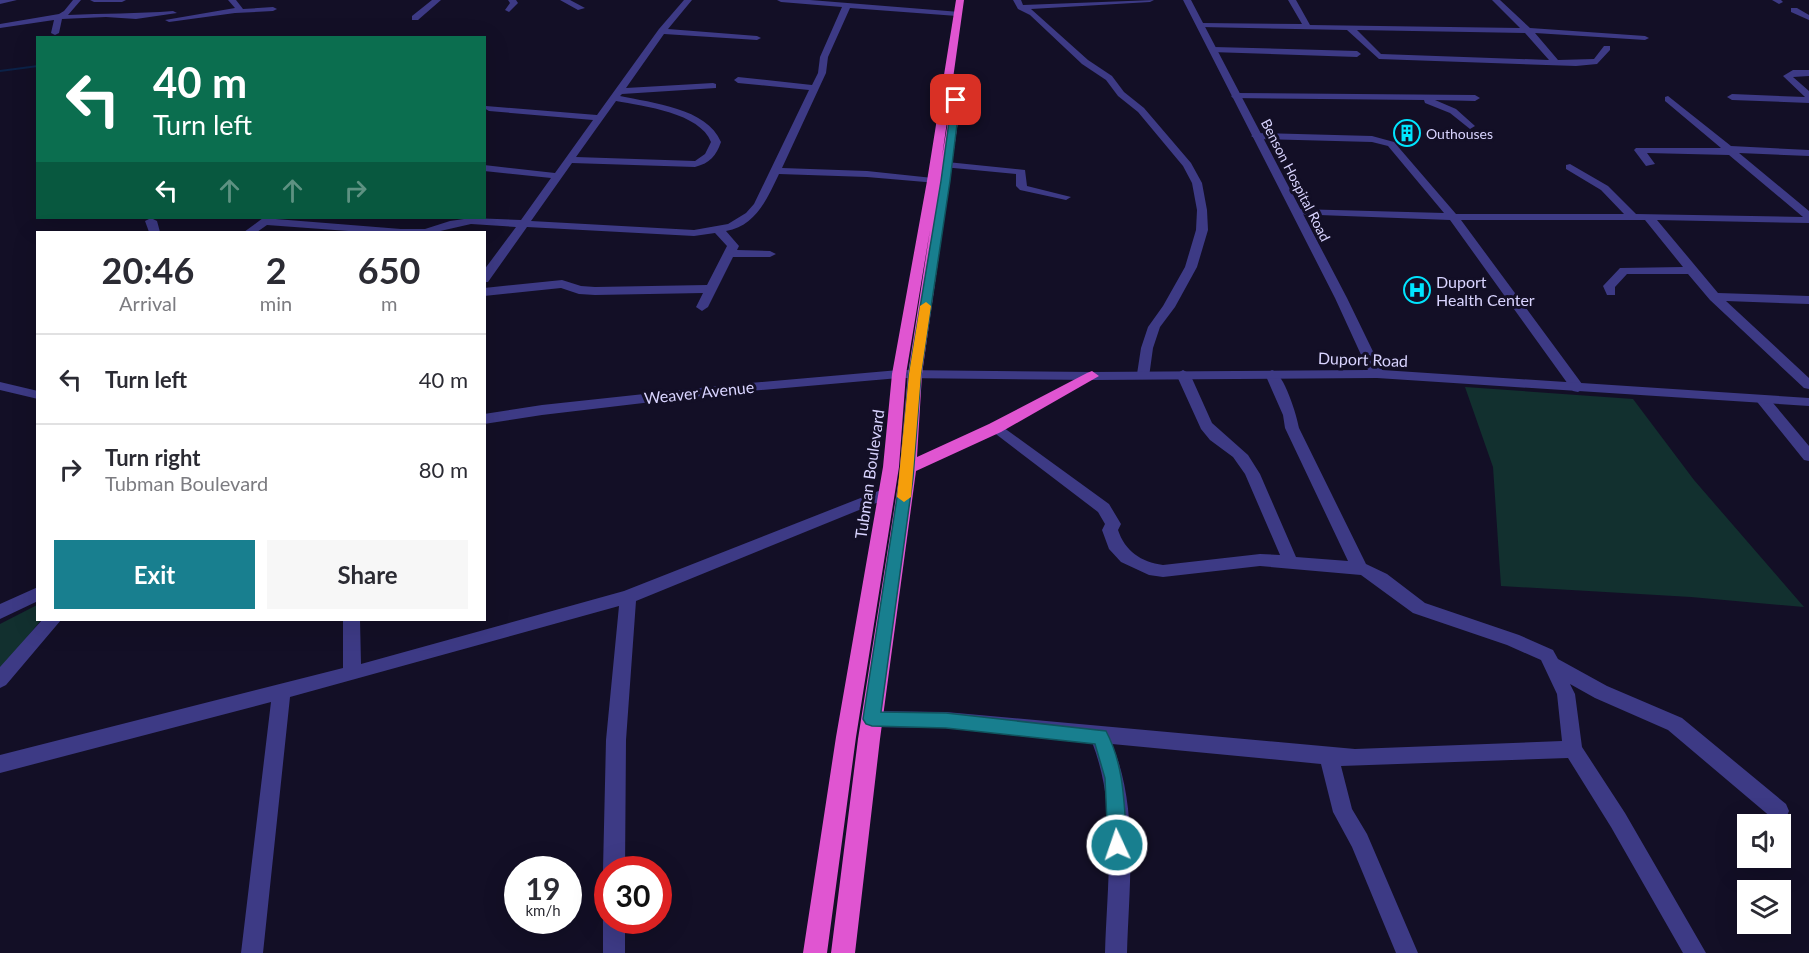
<!DOCTYPE html>
<style>
:root{--surface:#fff;--page:#f7f7f7;--text:#2b2b33;--muted:#7c7c81;--line:#e1e1e2;--accent:#187f8f}
body{margin:0;font-family:Lato,sans-serif;background:var(--page);color:var(--text);height:100vh;display:flex;flex-direction:column;font-size:22px;white-space:nowrap}
*{box-sizing:border-box;margin:0}
p{font-size:20px;color:var(--muted)}
.icon{flex:none;width:33px;height:33px;fill:none;stroke:currentColor;stroke-width:2;stroke-linecap:round;stroke-linejoin:round}
.map{position:relative;flex:1;overflow:hidden}
.side{position:absolute;left:36px;top:231px;width:450px;height:390px;display:flex;flex-direction:column;background:var(--surface);border-radius:0px;box-shadow:0 6px 24px #0002}
.side>*{flex:none}
.guide{position:absolute;left:36px;top:36px;width:450px;height:183px;border-radius:0px;box-shadow:0 6px 24px #0002;background:#0b6e4f;color:#fff;overflow:hidden}
.tools{position:absolute;left:1737px;top:814px;display:grid;gap:12px}
.tools a{display:grid;place-items:center;width:54px;height:54px;border-radius:0px;background:var(--surface);box-shadow:0 6px 24px #0002;font-size:30px}
.speed{position:absolute;left:504px;top:856px;display:flex;gap:12px;font-size:30px;font-weight:700;text-align:center}
.speed>*{display:grid;place-content:center;width:78px;height:78px;border-radius:50%;background:var(--surface);box-shadow:0 6px 24px #0002;line-height:1}
.speed small{font-size:15px;font-weight:400}
.speed .limit{border:9px solid #d22;background:#fff;color:#111}
.pin{position:absolute;display:grid;place-items:center;width:51px;height:51px;color:#fff;margin:-26px;border-radius:12px;box-shadow:0 3px 9px #0006}
.me{position:absolute;width:66px;margin:-33px;rotate:357deg;stroke-linejoin:round;filter:drop-shadow(0 0 4px #0008)}
.turn{display:flex;align-items:center;gap:21px;height:126px;padding:0 18px;font-size:27px}
.turn .icon{width:78px;height:78px;stroke-width:2.5}
.turn b{display:block;font-size:42px;line-height:51px}
.lanes{display:flex;align-items:center;height:57px;padding:0 18px;background:#0003;justify-content:center;gap:30px;direction:ltr}
.lanes .off{opacity:.35}
.eta{display:flex;justify-content:space-evenly;align-items:center;height:102px;text-align:center}
.eta b{font-size:36px;font-weight:700;line-height:42px}
.action{display:flex;gap:12px;margin-top:auto;padding:12px 18px}
.action a{flex:1;height:69px;border-radius:0px;background:var(--accent);color:#fff;font-size:24px;font-weight:700;line-height:69px;text-align:center}
.action a+a{background:var(--page);color:var(--text)}
ul{padding:0;list-style:none}
li{display:flex;align-items:center;gap:18px;height:90px;padding:0 18px;border-top:2px solid var(--line)}
li div{flex:1}
li b{display:block;font-size:22px}
li em{font-style:normal}
.map>svg:first-child{display:block}
.green{fill:#12302f}
.lines{fill:none;stroke-linecap:round;stroke-linejoin:round}
.stream{stroke:#0c2248;stroke-width:2}
.minor{fill:#3d3a85;fill-rule:evenodd}
.tertiary{fill:#3d3a85;fill-rule:evenodd}
.trunk{fill:#e055d1;fill-rule:evenodd}
.route{fill:#187f8f;stroke:#10535d;stroke-width:1.5}
.slow{fill:#f59e0b}
.labels{text-anchor:middle;dominant-baseline:central;stroke-width:6;stroke-linejoin:round;paint-order:stroke}
.far-poi-label{font-size:14px;fill:#d9d4ff;stroke:#130f26;text-anchor:start}
.far-street-label{font-size:14px;fill:#d9d4ff;stroke:#130f26}
.poi-label{font-size:16px;fill:#d9d4ff;stroke:#130f26;text-anchor:start}
.street-label{font-size:16px;fill:#d9d4ff;stroke:#130f26}
</style>
<div class="map">
<svg width="1809" height="953" viewBox="0 0 1809 953">
<rect width="100%" height="100%" fill="#130f26"/>
<path class="green" d="M1465,387L1633,399L1694,480L1804,607L1691,597L1501,586L1493,467Z
M37,605L38,620H41L0,671V624Z"/>
<g class="lines">
<path class="stream" d="M192,38L200,37
M0,71L38,66"/>
<path class="minor" d="M0,0H17L0,4Z
M73,0H81L68,15C103,13 138,14 173,11L177,13L136,19L106,17L62,19L59,33L55,35L51,33L54,20L0,28V24L59,14L64,11Z
M90,0H126L122,2H94Z
M228,0H236L243,9L273,7L277,9L273,11L235,13L169,22L165,20L235,8Z
M432,0H441L418,20H412V16Z
M508,0H516L518,3L509,12L505,10L510,3Z
M560,0H570L585,8L578,10Z
M684,0H692L668,29L757,36L761,38L757,40L664,34L626,88L713,83L716,84V88L622,94L620,96C652,103 707,108 721,142C716,156 710,163 695,167L572,163L531,221L694,230L728,224L746,213L754,204L809,90L738,83L734,80L738,77L812,85L818,73L820,57L842,7L781,2L777,0H810L960,12V16H957L850,8L828,57L826,73L782,168L867,171L933,178L937,179V183L867,177L779,174C767,199 756,226 726,231L739,246L737,250L770,251L776,254L770,257H733L708,307L702,311L696,307L703,293L595,295L579,294L561,288L484,296V288L562,280L581,286L595,287L707,285L727,246L715,233L694,236L527,227L488,282H484V270L516,227L471,224L436,232H362L267,225L257,232H244L263,218L401,229H425L450,221L471,218L521,220L551,178L484,171V165L555,173L593,120L489,111L484,108L486,106L597,115L659,29ZM616,101C644,106 700,113 711,142L705,154L695,161L576,157Z
M1013,0H1021L1023,5L1154,0L1150,2L1031,9L1088,60L1112,76L1124,92L1144,108L1191,163L1202,183L1207,210L1208,230L1197,267L1175,307L1160,327L1153,348L1149,377L1144,378L1137,374L1141,348L1148,327L1163,306L1185,267L1196,230L1197,210L1192,183L1183,166L1138,112L1118,96L1106,80L1082,64L1030,15L1018,9Z
M1288,0H1296L1310,25L1520,28L1492,0H1500L1530,28L1645,36L1649,38L1645,40L1535,33L1558,60L1594,59L1604,46H1610V50L1597,64L1576,66L1379,59L1347,30L1201,27L1197,25L1201,23L1302,24ZM1357,30L1525,33L1549,60L1381,54Z
M1772,0H1781L1783,2L1779,4Z
M1791,8H1797L1809,15V20L1791,12Z
M1214,47L1357,51L1361,54L1357,57L1211,52L1210,50Z
M1793,70H1809V76L1793,77L1809,91V103L1732,100L1727,97L1732,94L1805,97L1783,76Z
M1236,93L1475,95L1480,98L1475,101L1435,100L1456,109L1475,126L1470,129L1450,113L1425,103L1424,100L1233,98L1231,96Z
M1668,96L1731,146L1809,150V156L1739,153L1809,211V223L1657,220L1718,293L1809,296V304L1726,301L1809,378V389L1804,388L1710,300L1688,274H1627L1615,287V295H1607L1603,286L1620,268L1683,267L1645,220H1461L1585,388L1578,392L1573,391L1450,220L1293,214L1292,212L1297,209L1444,213L1388,146L1372,142L1256,139L1251,136L1256,133L1372,136L1394,142L1456,214H1624L1601,190L1566,169V165L1570,164L1608,186L1636,214L1803,217L1729,155L1647,153L1655,164L1646,166L1634,150L1636,148H1721L1665,101V97Z
M947,162L1025,170L1027,186L1071,197L1066,200L1020,190L1016,186V174L943,167V163Z
M151,218L157,221L160,232H149L145,221Z
M1183,370L1190,374L1212,423L1248,455L1260,474L1296,557L1348,561L1285,428L1283,415L1265,374L1272,370C1284,373 1297,416 1299,428L1366,564L1387,574L1425,603L1519,635L1553,650L1558,659L1607,686L1682,718L1786,804L1789,811L1786,818L1779,820L1772,818L1668,730L1595,698L1570,684L1575,694L1582,747L1625,813L1706,953H1683L1611,827L1568,758L1341,766L1352,809L1367,834L1418,953H1396L1352,847L1333,812L1321,764L1112,744C1139,808 1129,885 1127,953H1105C1107,884 1118,808 1092,742L946,728L872,727L865,725L863,719L865,713L872,711L946,712L1355,749L1562,741L1557,694L1541,660L1507,645L1413,613L1361,575L1260,566L1163,577L1149,575L1121,562L1109,549L1102,530L1105,524L1098,512L988,428L995,423L1000,425L1109,504L1121,524L1118,530C1125,551 1141,562 1163,565L1260,554L1280,555L1245,474L1233,457L1210,440L1201,429L1176,374Z
M0,382L38,391V399L0,390Z
M1763,396L1768,397L1809,446V461L1804,460L1758,403L1756,400L1758,397Z
M886,488L891,489L894,493L891,497L636,601L626,740L625,870H608V878L603,870L606,740L619,606L290,697L263,953H241L271,702L0,773V755L343,668V620H360L361,664L624,591Z
M42,620H61L6,685L0,688V667Z
M606,913L608,921H625V953H603V921Z"/>
<path class="tertiary" d="M1183,0H1191L1347,298L1382,370L1809,398V406L1377,378L1092,380L899,378L728,393L542,415L484,424V414L542,405L728,385L899,370L1092,372L1368,370L1335,298Z
M38,587V601L0,619V604Z"/>
<path class="trunk" d="M956,0H964L942,157L948,121L953,118L958,121L922,374L917,457L989,424L1087,373L1092,371L1099,376L1001,432L916,471L880,739L855,953H831L858,739L899,478L908,374L930,230L906,374L899,467L856,737L827,953H803L836,737L883,467L892,374L927,181Z"/>
</g>
<path class="route" d="M956,98L960,100L950,181L921,374L913,478L881,712L946,713L1106,731C1125,767 1124,806 1127,845L1124,852L1117,854L1111,852L1108,845L1105,778L1095,744L946,728L872,726L866,724L863,719L900,478L909,374L941,181L952,100Z"/>
<path class="slow" d="M926,302L931,306L921,374L911,497L904,502L897,497L909,374L920,306Z"/>
<defs>
<symbol id="building-ring" viewBox="-11 -11 22 22"><circle r="9.5" fill="#130f26" stroke="#00e5ff" stroke-width="1.5"/><path d="M-4-6H4V6H1V3H-1V6H-4ZM-2.5-4.3h1.7v1.8h-1.7ZM.8-4.3h1.7v1.8H.8ZM-2.5-1h1.7V.8h-1.7ZM.8-1h1.7V.8H.8Z" fill="#00e5ff"/></symbol>
<symbol id="hospital-ring" viewBox="-11 -11 22 22"><circle r="9.5" fill="#130f26" stroke="#00e5ff" stroke-width="1.5"/><path d="M-5-5h3v3.5h4V-5h3V5h-3V1.5h-4V5h-3Z" fill="#00e5ff"/></symbol>
</defs>
<g fill-rule="evenodd">
<use href="#building-ring" x="1392" y="118" width="30" height="30"/>
<use href="#hospital-ring" x="1402" y="275" width="30" height="30"/>
</g>
<g class="labels">
<g class="far-poi-label">
<text x="1426" y="133">Outhouses</text>
</g>
<g class="far-street-label">
<text transform="translate(1296 180) rotate(63)">Benson Hospital Road</text>
</g>
<g class="poi-label">
<text x="1436" y="281">Duport<tspan x="1436" dy="18">Health Center</tspan></text>
</g>
<g class="street-label">
<text transform="translate(1363 359) rotate(2)">Duport Road</text>
<text transform="translate(699 392) rotate(-6)">Weaver Avenue</text>
<text transform="translate(869 474) rotate(-82)">Tubman Boulevard</text>
</g>
</g>
</svg>
<div class="tools">
<a><svg class="icon" aria-label="sound" viewBox="0 0 24 24"><path d="M4 9h4l5-4v14l-5-4H4zM17 9q2 3 0 6"/></svg></a>
<a><svg class="icon" aria-label="layers" viewBox="0 0 24 24"><path d="M12 4l9 5-9 5-9-5zM3 14l9 5 9-5"/></svg></a>
</div>
<div class="speed"><div>19<small>km/h</small></div><div class="limit">30</div></div>
<div class="pin" style="left:956px;top:100px;background:#d93025"><svg class="icon" aria-label="arrive" viewBox="0 0 24 24"><path d="M6 21V4h12l-3 4 3 4H6"/></svg></div>
<svg class="me" style="left:1117px;top:845px" viewBox="-20 -20 40 40"><circle r="17" fill="#187f8f" stroke="#fff" stroke-width="3"/><path d="M0-11L8 9 0 5-8 9z" fill="#fff"/></svg>
<div class="guide">
<div class="turn"><svg class="icon" aria-label="left" viewBox="0 0 24 24"><path d="M17 20v-9H6M10 6l-5 5 5 5"/></svg><div><b>40 m</b>Turn left</div></div>
<div class="lanes"><svg class="icon" aria-label="left" viewBox="0 0 24 24"><path d="M17 20v-9H6M10 6l-5 5 5 5"/></svg><svg class="icon off" aria-label="ahead" viewBox="0 0 24 24"><path d="M12 20V5M6 11l6-6 6 6"/></svg><svg class="icon off" aria-label="ahead" viewBox="0 0 24 24"><path d="M12 20V5M6 11l6-6 6 6"/></svg><svg class="icon off" aria-label="right" viewBox="0 0 24 24"><path d="M7 20v-9h11M14 6l5 5-5 5"/></svg></div>
</div>
<section class="side">
<div class="eta">
<div><b>20:46</b><p>Arrival</p></div>
<div><b>2</b><p>min</p></div>
<div><b>650</b><p>m</p></div>
</div>
<ul>
<li><svg class="icon" aria-label="left" viewBox="0 0 24 24"><path d="M17 20v-9H6M10 6l-5 5 5 5"/></svg><div><b>Turn left</b></div><em>40 m</em></li>
<li><svg class="icon" aria-label="right" viewBox="0 0 24 24"><path d="M7 20v-9h11M14 6l5 5-5 5"/></svg><div><b>Turn right</b><p>Tubman Boulevard</p></div><em>80 m</em></li>
</ul>
<div class="action"><a>Exit</a><a>Share</a></div>
</section>
</div>
